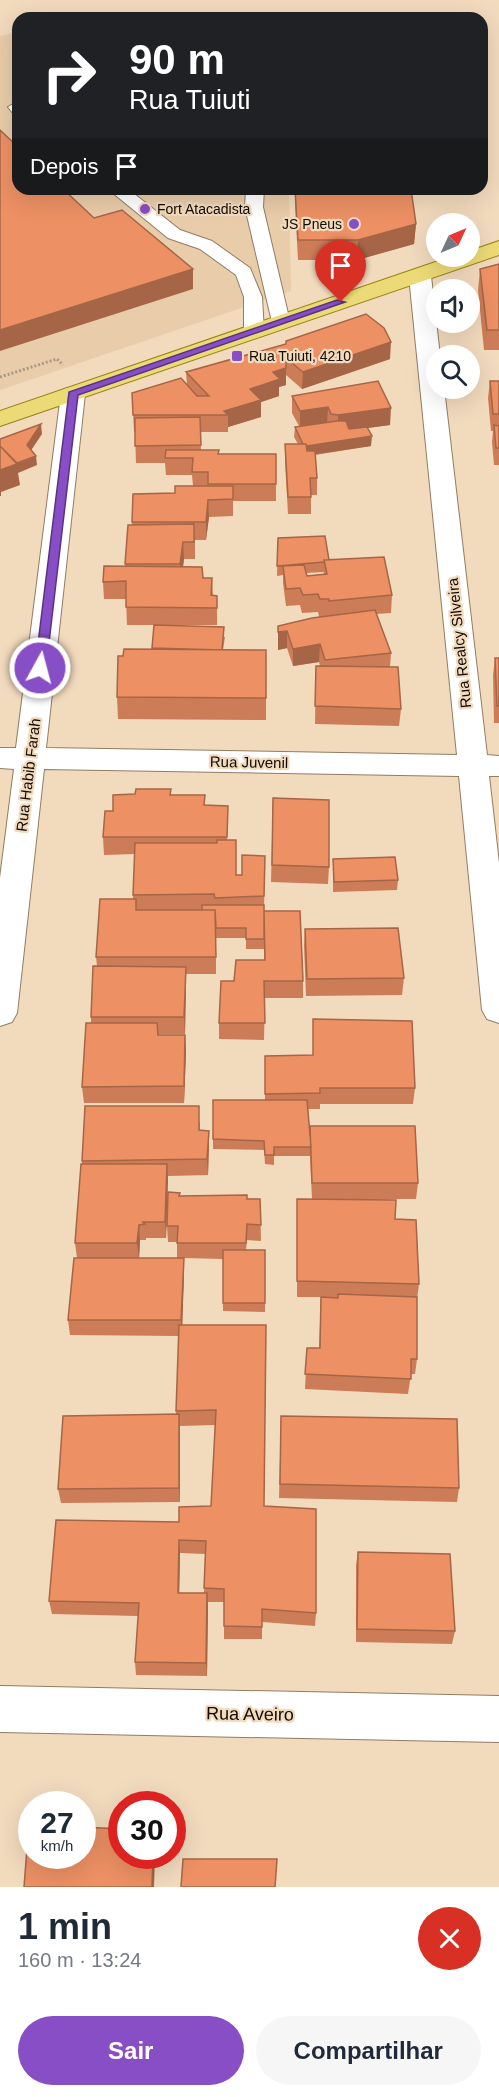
<!DOCTYPE html>
<html lang="pt">
<meta charset="utf-8">
<style>
:root{--surface:#fff;--page:#f6f6f7;--text:#1f2937;--muted:#747a83;--accent:#884ec5}
body{margin:0;font-family:Helvetica,sans-serif;background:var(--page);color:var(--text);height:100vh;display:flex;flex-direction:column;font-size:22px;white-space:nowrap}
*{box-sizing:border-box;margin:0}
p{font-size:20px;color:var(--muted)}
.icon{flex:none;width:33px;height:33px;fill:none;stroke:currentColor;stroke-width:2;stroke-linecap:round;stroke-linejoin:round}
.map{position:relative;height:1887px;overflow:hidden}
.details{display:flex;flex-direction:column;background:var(--surface);flex:1}
.details>*{flex:none}
.guide{position:absolute;left:12px;top:12px;width:476px;height:183px;border-radius:18px;box-shadow:0 6px 24px #0002;background:#202124;color:#fff;overflow:hidden}
.needle{width:39px;rotate:46deg}
.fabs{position:absolute;left:426px;top:213px;display:grid;gap:12px}
.fabs a{display:grid;place-items:center;width:54px;height:54px;border-radius:50%;background:var(--surface);box-shadow:0 6px 24px #0002;font-size:30px}
.speed{position:absolute;left:18px;top:1791px;display:flex;gap:12px;font-size:30px;font-weight:700;text-align:center}
.speed>*{display:grid;place-content:center;width:78px;height:78px;border-radius:50%;background:var(--surface);box-shadow:0 6px 24px #0002;line-height:1}
.speed small{font-size:15px;font-weight:400}
.speed .limit{border:9px solid #d22;background:#fff;color:#111}
.pin{position:absolute;display:grid;place-items:center;width:51px;height:51px;color:#fff;margin:-62px -26px;border-radius:50% 50% 50% 0;rotate:-45deg;box-shadow:0 0 6px #0007}
.pin .icon{rotate:45deg}
.me{position:absolute;width:66px;margin:-33px;rotate:7deg;stroke-linejoin:round;filter:drop-shadow(0 0 4px #0008)}
.turn{display:flex;align-items:center;gap:21px;height:126px;padding:0 18px;font-size:27px}
.turn .icon{width:78px;height:78px;stroke-width:2.5}
.turn b{display:block;font-size:42px;line-height:51px}
.then{display:flex;align-items:center;height:57px;padding:0 18px;background:#0003;gap:12px;font-size:22px}
.round{display:grid;place-items:center;flex:none;width:63px;height:63px;border-radius:32px;background:var(--page)}
.overview{display:flex;align-items:center;justify-content:space-between;height:102px;padding:0 18px}
h1{font-size:36px;font-weight:700;line-height:45px}
.cta{display:flex;gap:12px;margin-top:auto;padding:12px 18px}
.cta a{flex:1;height:69px;border-radius:36px;background:var(--accent);color:#fff;font-size:24px;font-weight:700;line-height:69px;text-align:center}
.cta a+a{background:var(--page);color:var(--text)}
.map>svg:first-child{display:block}
.built{fill:#e9cca9}
.lines{fill:none;stroke-linecap:round;stroke-linejoin:round}
.service-casing{stroke:#927c62;stroke-width:2}
.minor-casing{stroke:#927c62;stroke-width:2}
.primary-casing{stroke:#988112;stroke-width:2}
.path{stroke:#ab9882;stroke-width:3;stroke-dasharray:2 2;stroke-linecap:butt}
.service{fill:#fff;fill-rule:evenodd}
.minor{fill:#fff;fill-rule:evenodd}
.primary{fill:#ecda76;fill-rule:evenodd}
.wall{fill:#cc7c56;fill-rule:evenodd}
.shaded-wall{fill:#a66546}
.building{fill:#ed9064;stroke:#a66546;stroke-width:1.5}
.route{fill:#884ec5;stroke:#583380;stroke-width:1.5}
.poi-dot{fill:#884ec5;stroke:#f2dabd;stroke-width:2}
.labels{text-anchor:middle;dominant-baseline:central;stroke-width:4.5;stroke-linejoin:round;paint-order:stroke}
.far-poi-label{font-size:14px;fill:#120a03;stroke:#f2dabd;text-anchor:start}
.street-label{font-size:15px;fill:#120a03;stroke:#f2dabd}
.near-street-label{font-size:18px;fill:#120a03;stroke:#f2dabd}
</style>
<div class="map">
<svg width="499" height="1887" viewBox="0 0 499 1887">
<rect width="100%" height="100%" fill="#f2dabd"/>
<path class="built" d="M18,32V189H289L291,291L0,390V36Z"/>
<g class="lines">
<defs>
<path id="service" d="M18,101V114L12,112L8,107Z
M108,189H128L180,230L212,241L250,268L262,297L264,332L261,336H247L244,332V297L236,275L200,249L168,238Z
M246,189H264L263,207L290,322L288,326H274L272,322L245,207Z"/>
<path id="minor" d="M420,269L428,271L431,276L440,356H436V388H444L487,755L499,756V776H489L499,863V1023L487,1019L482,1010L459,776L44,769L17,1013L12,1022L0,1026V878L14,769L0,768V748H16L61,394L64,389L73,387L82,389L85,394L46,748L457,755L409,276L412,271Z
M0,1686L499,1696V1742L0,1732Z"/>
<path id="primary" d="M499,241V255L0,426V411L453,256H470V251Z"/>
</defs>
<use href="#service" class="service-casing"/>
<use href="#minor" class="minor-casing"/>
<use href="#primary" class="primary-casing"/>
<path class="path" d="M0,377L57,359L63,365"/>
<use href="#service" class="service"/>
<use href="#minor" class="minor"/>
<use href="#primary" class="primary"/>
</g>
<path class="wall" d="M295,189L416,224L414,244L357,260H298L295,203Z
M499,264V350H484L478,290L480,269Z
M286,345L390,359L302,389L286,375V385L279,387V396L261,402V417L228,427V432H200L201,450L219,454H276V501H233V516L209,517L206,540H195V559H184L183,567L203,578H212L213,596H217V625H127L126,599H104L103,582L125,566L132,524L133,494L175,493L193,486L192,475H166L165,463H136L135,432H134L132,393L187,385L186,372Z
M490,381H499V465H494L492,442L493,431H491L488,398Z
M292,396L390,425L367,428L371,446L315,455L317,478V495H311V514H288L285,461V444H298L294,437L295,427L299,426L292,413Z
M278,538L329,560L392,595L391,613L376,614L391,653L390,667L401,709L399,726L315,724L316,666H320L319,662L293,666L287,648L278,650V626L319,617L318,612L302,613L300,605L286,606L283,583V575L277,576ZM324,572L323,575L307,576L306,573Z
M154,625L225,637L223,650H266V720L118,719L117,697L123,656L152,649Z
M495,658H499V723H494L493,675Z
M171,795L205,805L228,823L227,840L236,875H242L265,856L264,911L303,981V998H265L264,1040L219,1039V1023L234,981L264,960V941V949H246V938H216V974H186L185,1034H158V1035H185L186,1051L184,1103H84L82,1087L91,1023V1017L97,966L96,957L133,899L135,854L104,855L103,837L113,811Z
M273,798L329,867L328,884L271,882Z
M333,859L398,880L397,890L333,892Z
M305,929L404,978L402,995L306,996L304,946Z
M313,1019L415,1088L413,1104H320V1109H308L310,1135L418,1183L416,1199H312L310,1156H274V1165L265,1164L264,1150L213,1149V1100H265V1056L313,1055Z
M200,1122V1131H209L208,1175L168,1176L166,1238H146V1240H140L139,1258H177V1242H168L167,1226L180,1196L260,1199L261,1241L247,1240L246,1250H265V1312L223,1311V1259L184,1258V1274L182,1325L264,1506L316,1613L315,1626L262,1622V1639H224V1602H208L207,1676L136,1675L135,1662L138,1616L52,1614L49,1601L179,1522L211,1506L215,1425L180,1426V1502L61,1503L58,1489L176,1414L179,1336L70,1335L68,1320L77,1258L75,1243L82,1164V1161ZM180,1553L205,1554L204,1593H179Z
M297,1199L395,1219L419,1284L417,1299V1359L415,1374H411L408,1394L305,1389L307,1348H319L321,1297H297Z
M281,1416L459,1488L457,1502L279,1498Z
M358,1552L455,1631L452,1644L356,1642V1565Z"/>
<path class="shaded-wall" d="M416,224L414,244L357,260L358,240Z
M193,269V289L0,351V330Z
M391,342L390,359L302,389L303,372Z
M286,368V385L279,387V396L261,402V417L228,427V415L224,411L250,389L273,372Z
M328,407L327,424L300,428V411Z
M391,408L390,425L338,432V415Z
M41,424L42,434L28,455L27,445Z
M372,436L371,446L304,456V446Z
M36,456L37,465L18,473L20,485L1,492V496H0V470Z
M208,500L209,517L206,540V522Z
M183,542L184,559L181,581L180,564Z
M287,631V648L278,650V632Z
M320,644L319,662L293,666V649Z
M186,967V984L185,1034L184,1017Z
M185,1035L186,1051L184,1103V1086Z
M209,1131V1147L208,1175L207,1159Z
M167,1164L168,1180L166,1238L165,1222Z
M139,1225L140,1240L139,1259L137,1243Z
M184,1258V1274L182,1336L181,1320Z
M179,1414L180,1429V1502L179,1488Z
M179,1540L180,1553L179,1606L178,1593Z
M207,1593L208,1606L207,1676L206,1663Z
M153,1856H155L154,1887H152Z"/>
<path class="building" d="M0,130L18,147V189H63L94,218L122,210L193,269L0,330Z
M295,189H411L416,224L358,240H298Z
M499,264V330H487L480,269Z
M366,314L384,328L391,342L303,372L286,358V368L273,372L280,379L250,389L261,400L224,411L228,415H133L132,393L181,378L197,396H209L186,372L286,344V341Z
M378,381L391,408L338,415L331,414L328,407L300,411L292,396Z
M490,381H499V414H493Z
M200,417L201,445L135,446V418Z
M337,421H346L349,429L367,427L372,436L307,446L306,444H303L295,427Z
M41,424L27,445L36,456L17,463L0,446V439Z
M494,425L499,426V448H496Z
M285,444H306L307,451H315L317,478H310L311,497H288Z
M0,446L17,464L0,470Z
M166,450H219L218,454H276V484H208V472H192L193,458H165Z
M175,486H233V499L208,500L206,522H132L133,494L175,493Z
M194,524V542H183L180,564H125L128,525Z
M325,536L329,560H324V562L277,566L278,538Z
M384,557L392,595L329,601V599H320L318,594L303,595L300,588L286,589L283,566L304,565L307,576L327,574L324,560Z
M104,566L202,567L203,578H212L211,595L217,596V608L126,607V581L103,582Z
M375,610L391,653L325,660L320,644L293,649L287,631L278,632V626L312,618Z
M154,625L224,627L222,650L152,648Z
M124,649L266,650V698L117,697L118,656H123Z
M495,658H499V706H497Z
M316,666L398,667L401,709L315,706Z
M136,789H171L170,795H205L204,805L228,806L227,837H103L105,811H113V795L135,794Z
M273,798L329,800V867L272,865Z
M217,840H236V875H242V855L265,856L264,896L215,898L214,894L133,895L135,843H217Z
M395,857L398,880L334,882L333,859Z
M100,899H136V910H215L216,957H96Z
M202,905H264V939H246V928H216L215,910H202Z
M264,911H300L303,981H264L265,1023H219L221,981H234L236,960H265Z
M398,928L404,978L307,979L305,929Z
M93,966L186,967L184,1017H91Z
M313,1019L412,1021L415,1088H320V1093L265,1094V1056L313,1055Z
M86,1023H157L158,1035H185L184,1086L82,1087Z
M213,1100H307L311,1147H274V1155H265L264,1141L213,1139Z
M85,1106H199V1130L209,1131L207,1159L82,1161Z
M310,1126H415L418,1183H312Z
M81,1164H167L165,1222H143L145,1224L139,1225L137,1243H75Z
M168,1192L180,1193L179,1196L247,1195V1199H260L261,1225L247,1224L246,1243H177L178,1226H167Z
M297,1199L396,1200L395,1219L416,1220L419,1284L297,1281Z
M223,1250H265V1303H223Z
M74,1258H184L181,1320H68Z
M338,1294L417,1297V1359H411V1379L305,1374L307,1348H320L321,1297L338,1298Z
M179,1325H266L264,1506L316,1509V1613L262,1609V1627L224,1626V1589L204,1588L206,1541L179,1540L178,1593H207L206,1663L135,1662L139,1603L49,1601L56,1520L179,1522V1507L211,1506L216,1410L176,1411Z
M179,1414V1488L58,1489L63,1416Z
M281,1416L457,1419L459,1488L280,1484Z
M358,1552L450,1554L455,1631L357,1629Z
M29,1823L32,1824V1856H82V1827L122,1829V1856H153L152,1887H24Z
M183,1859H277L275,1887H181Z"/>
<path class="route" d="M337,300L345,302L78,395L46,668L40,672L36,670L35,668L69,392Z"/>
<g class="poi-dot">
<circle cx="145" cy="209" r="6"/>
<circle cx="354" cy="224" r="6"/>
<rect x="231" y="350" width="12" height="12" rx="3"/>
</g>
<g class="labels">
<g class="far-poi-label">
<text x="157" y="209">Fort Atacadista</text>
<text x="342" y="224" text-anchor="end">JS Pneus</text>
<text x="249" y="356">Rua Tuiuti, 4210</text>
</g>
<g class="street-label">
<text transform="translate(459 643) rotate(-96)">Rua Realcy Silveira</text>
<text transform="translate(249 762) rotate(1)">Rua Juvenil</text>
<text transform="translate(28 775) rotate(-83)">Rua Habib Farah</text>
</g>
<g class="near-street-label">
<text transform="translate(250 1714) rotate(1)">Rua Aveiro</text>
</g>
</g>
</svg>
<div class="fabs">
<a><svg class="needle" viewBox="-14 -14 28 28"><path d="M0-13l5 13h-10z" fill="#e53935"/><path d="M0 13l5-13h-10z" fill="#747a83"/></svg></a>
<a><svg class="icon" aria-label="sound" viewBox="0 0 24 24"><path d="M4 9h4l5-4v14l-5-4H4zM17 9q2 3 0 6"/></svg></a>
<a><svg class="icon" aria-label="search" viewBox="0 0 24 24"><circle cx="10" cy="10" r="6"/><path d="M15 15l6 6"/></svg></a>
</div>
<div class="speed"><div>27<small>km/h</small></div><div class="limit">30</div></div>
<div class="pin" style="left:341px;top:302px;background:#d93025"><svg class="icon" aria-label="arrive" viewBox="0 0 24 24"><path d="M6 21V4h12l-3 4 3 4H6"/></svg></div>
<svg class="me" style="left:40px;top:668px" viewBox="-20 -20 40 40"><circle r="17" fill="#884ec5" stroke="#fff" stroke-width="3"/><path d="M0-11L8 9 0 5-8 9z" fill="#fff"/></svg>
<div class="guide">
<div class="turn"><svg class="icon" aria-label="right" viewBox="0 0 24 24"><path d="M7 20v-9h11M14 6l5 5-5 5"/></svg><div><b>90 m</b>Rua Tuiuti</div></div>
<div class="then">Depois<svg class="icon" aria-label="arrive" viewBox="0 0 24 24"><path d="M6 21V4h12l-3 4 3 4H6"/></svg></div>
</div>
</div>
<section class="details">
<div class="overview"><div><h1>1 min</h1><p>160 m · 13:24</p></div><a class="round" style="background:#d93025;color:#fff"><svg class="icon" aria-label="close" viewBox="0 0 24 24"><path d="M6 6l12 12M18 6L6 18"/></svg></a></div>
<div class="cta"><a>Sair</a><a>Compartilhar</a></div>
</section>
